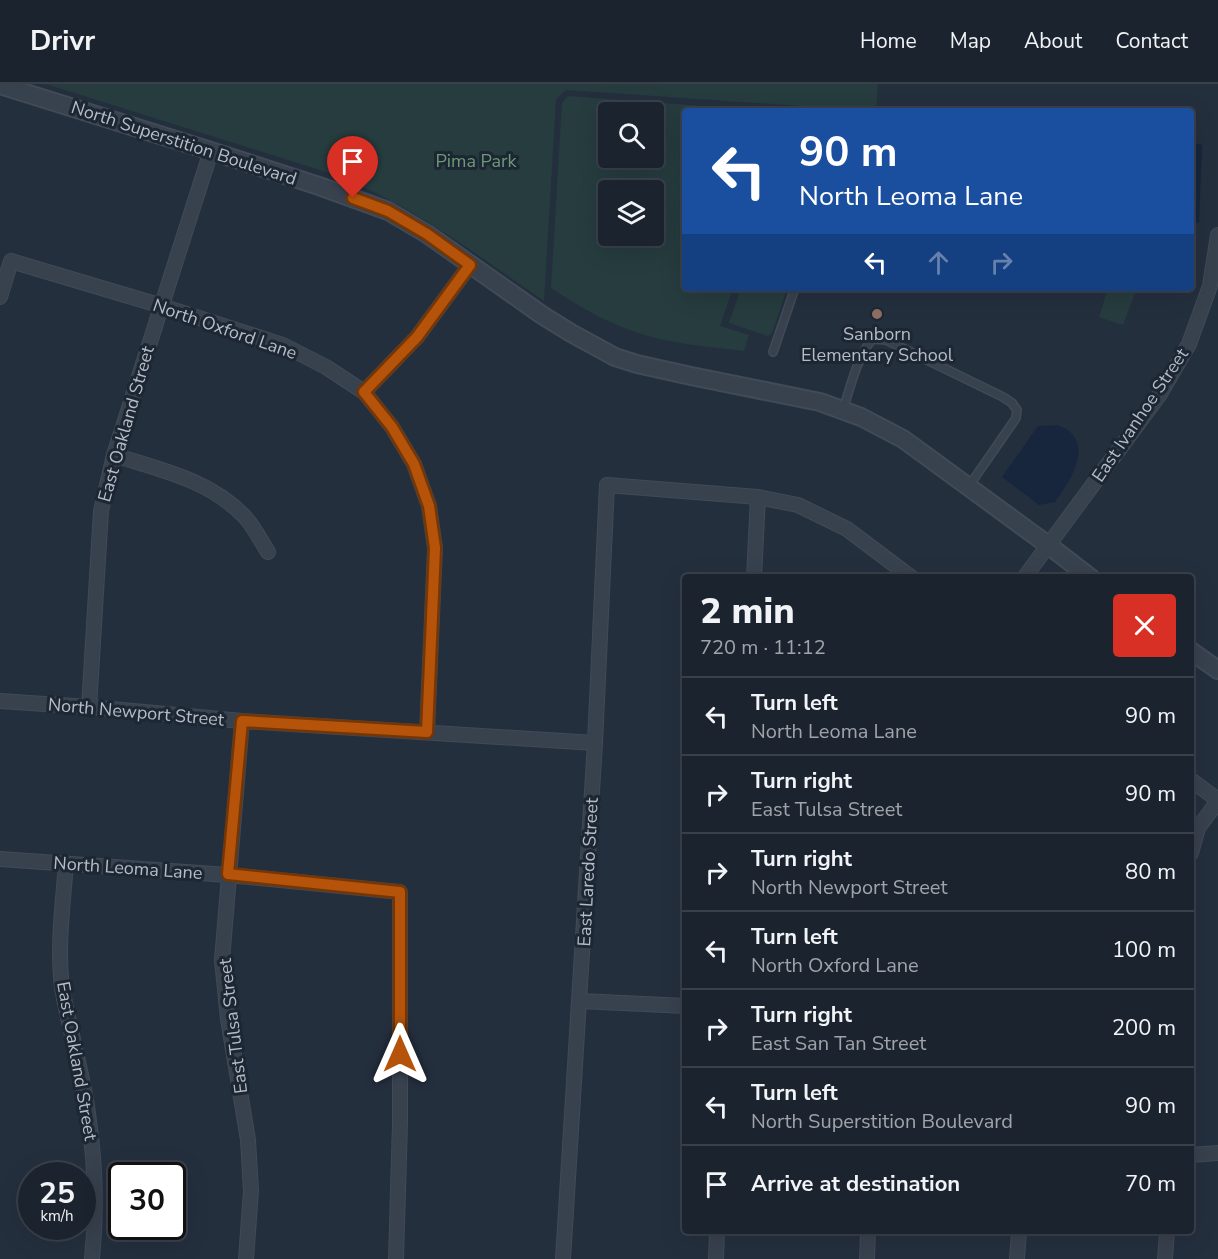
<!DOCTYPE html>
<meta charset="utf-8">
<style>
:root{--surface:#1b232e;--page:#242b36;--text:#f1f3f6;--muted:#a0a4aa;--line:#39404a}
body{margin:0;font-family:"Nunito Sans",sans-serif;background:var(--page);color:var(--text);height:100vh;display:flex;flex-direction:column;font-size:22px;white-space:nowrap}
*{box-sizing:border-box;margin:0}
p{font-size:20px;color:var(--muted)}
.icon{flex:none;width:33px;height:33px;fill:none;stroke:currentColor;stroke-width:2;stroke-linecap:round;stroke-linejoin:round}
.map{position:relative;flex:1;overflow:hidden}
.sheet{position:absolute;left:682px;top:490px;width:512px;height:660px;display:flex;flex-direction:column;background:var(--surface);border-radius:6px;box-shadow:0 6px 24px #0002,0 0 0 2px var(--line)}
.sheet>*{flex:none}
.top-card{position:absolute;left:682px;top:24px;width:512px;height:183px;border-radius:6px;box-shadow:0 6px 24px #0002,0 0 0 2px var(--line);background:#1a4fa0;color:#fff;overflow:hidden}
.fabs{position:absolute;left:598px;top:18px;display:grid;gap:12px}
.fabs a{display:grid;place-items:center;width:66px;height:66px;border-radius:6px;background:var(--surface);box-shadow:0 6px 24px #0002,0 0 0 2px var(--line);font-size:30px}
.speed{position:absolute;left:18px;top:1078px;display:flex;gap:12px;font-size:30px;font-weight:700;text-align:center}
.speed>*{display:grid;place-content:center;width:78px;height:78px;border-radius:50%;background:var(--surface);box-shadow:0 6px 24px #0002,0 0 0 2px var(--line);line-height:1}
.speed small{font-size:15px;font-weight:400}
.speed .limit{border:3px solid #111;border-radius:9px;background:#fff;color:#111}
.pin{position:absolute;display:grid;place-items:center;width:51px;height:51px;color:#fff;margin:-62px -26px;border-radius:50% 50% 50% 0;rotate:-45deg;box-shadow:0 0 6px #0007}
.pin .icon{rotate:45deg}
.me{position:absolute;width:66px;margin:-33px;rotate:0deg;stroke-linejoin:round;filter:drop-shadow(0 0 4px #0008)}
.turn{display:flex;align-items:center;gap:21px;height:126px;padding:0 18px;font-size:27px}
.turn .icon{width:78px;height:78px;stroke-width:2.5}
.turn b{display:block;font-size:42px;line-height:51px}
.lanes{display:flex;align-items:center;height:57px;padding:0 18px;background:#0003;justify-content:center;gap:30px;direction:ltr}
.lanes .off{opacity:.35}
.round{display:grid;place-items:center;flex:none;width:63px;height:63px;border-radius:6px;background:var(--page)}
.head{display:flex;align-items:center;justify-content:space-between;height:102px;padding:0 18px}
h1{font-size:36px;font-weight:800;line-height:45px}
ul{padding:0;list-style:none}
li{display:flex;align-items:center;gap:18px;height:78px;padding:0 18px;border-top:2px solid var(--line)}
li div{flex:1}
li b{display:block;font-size:22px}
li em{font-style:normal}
header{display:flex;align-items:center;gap:36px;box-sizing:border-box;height:84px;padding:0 30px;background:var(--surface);border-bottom:2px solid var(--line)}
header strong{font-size:28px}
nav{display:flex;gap:33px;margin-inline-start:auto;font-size:21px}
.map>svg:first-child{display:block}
.green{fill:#263c3f;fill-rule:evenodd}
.water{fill:#17263c}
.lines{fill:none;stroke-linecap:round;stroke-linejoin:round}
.service-casing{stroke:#414a57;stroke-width:10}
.minor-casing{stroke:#414a57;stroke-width:16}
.tertiary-casing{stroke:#414a57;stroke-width:20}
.service{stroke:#38414e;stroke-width:7}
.minor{stroke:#38414e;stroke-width:14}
.tertiary{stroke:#38414e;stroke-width:16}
.route-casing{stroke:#753606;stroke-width:15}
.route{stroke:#b45309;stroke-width:10}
.education-dot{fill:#8d6e63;stroke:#1d2633;stroke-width:2}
.labels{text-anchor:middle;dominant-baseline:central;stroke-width:6;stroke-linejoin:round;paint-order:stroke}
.street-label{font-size:18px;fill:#b4bcc9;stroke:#1d2633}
.park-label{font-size:18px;fill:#6b9a76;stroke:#1d2633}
.poi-label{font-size:18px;fill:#b4bcc9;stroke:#1d2633}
</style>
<header>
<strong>Drivr</strong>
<nav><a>Home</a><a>Map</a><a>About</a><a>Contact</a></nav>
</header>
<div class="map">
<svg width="1218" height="1175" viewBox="0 0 1218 1175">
<rect width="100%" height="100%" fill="#242f3e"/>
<path class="green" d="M46,0H878L876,27L566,6L556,15L544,217C474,169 406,116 326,88Z
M568,12L770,27H686V204H733L720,242L749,251L744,267C709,263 673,260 638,249C607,239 578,222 551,204L562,19ZM609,28H654V74H609ZM609,106H654V152H609Z
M741,204L787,205L772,249L768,252L729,239Z
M1108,204H1137L1123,241L1099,233Z"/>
<path class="water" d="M1191,58L1202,61L1199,139L1191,137Z
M1057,341C1061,343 1066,344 1069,347C1092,366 1068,400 1055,418L1039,421L1002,393L1038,342Z"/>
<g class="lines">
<defs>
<path id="service" d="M773,268L795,204
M843,326C849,307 859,267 873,255L886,256L1003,313L1012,319L1017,326L1016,334L969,402"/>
<path id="minor" d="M0,213L11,177L162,222L283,261L326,283L364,308L392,343L414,380L429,422L435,464L427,648
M364,308L417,253L470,181
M114,371C161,386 210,396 245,433C254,443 261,457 268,468
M754,494L758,413
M1024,494L1160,310L1189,260L1210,202L1218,151
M0,617L89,623L242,637L595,659
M89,623L101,427L114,371L211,67
M242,637L222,876L228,935L248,1056L251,1107L246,1175
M1191,696L1218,716
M1191,769L1198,744L1218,717
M0,775L228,791L400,808V1039L396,1175
M66,779C63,820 57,862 62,903C69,945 82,986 88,1029C95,1076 97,1127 92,1175
M580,917L686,922
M1191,1071L1218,1069
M563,1175L595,659L607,401L758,413L798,421L847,445L912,494
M716,1175L717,1148
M867,1175L868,1148
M1017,1175L1019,1148
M1165,1175L1167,1148"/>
<path id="tertiary" d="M0,1L211,67L319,102L388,127L427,150L542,231L571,249L615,273L637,280L691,292L820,318L861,333L903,355L925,371L1048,461L1091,494
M1191,567L1218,586"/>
</defs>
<use href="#service" class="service-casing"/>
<use href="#minor" class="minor-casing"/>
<use href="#tertiary" class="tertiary-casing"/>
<use href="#service" class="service"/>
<use href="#minor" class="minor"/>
<use href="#tertiary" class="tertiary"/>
</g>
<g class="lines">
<defs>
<path id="route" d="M353,114L388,127L427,150L470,181L417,253L364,308L392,343L414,380L429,422L435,464L427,648L242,637L228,790L400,808V970"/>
</defs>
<use href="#route" class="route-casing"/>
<use href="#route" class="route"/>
</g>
<circle class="education-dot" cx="877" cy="230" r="6"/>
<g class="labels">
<g class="street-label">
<text transform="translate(184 59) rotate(18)">North Superstition Boulevard</text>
<text transform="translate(225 245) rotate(19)">North Oxford Lane</text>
<text transform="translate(1140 331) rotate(-56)">East Ivanhoe Street</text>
<text transform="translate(126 340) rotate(-74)">East Oakland Street</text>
<text transform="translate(136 628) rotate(5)">North Newport Street</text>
<text transform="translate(128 784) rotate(4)">North Leoma Lane</text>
<text transform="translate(588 788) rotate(-87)">East Laredo Street</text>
<text transform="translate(233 942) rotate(-97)">East Tulsa Street</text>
<text transform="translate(77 977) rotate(80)">East Oakland Street</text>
</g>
<g class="park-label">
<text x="476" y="77">Pima Park</text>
</g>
<g class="poi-label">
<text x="877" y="250">Sanborn<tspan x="877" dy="21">Elementary School</tspan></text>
</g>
</g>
</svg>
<div class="fabs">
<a><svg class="icon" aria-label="search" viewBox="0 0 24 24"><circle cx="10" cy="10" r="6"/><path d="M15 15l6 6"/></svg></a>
<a><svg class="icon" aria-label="layers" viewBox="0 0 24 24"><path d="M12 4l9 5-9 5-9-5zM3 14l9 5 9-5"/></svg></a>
</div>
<div class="speed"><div>25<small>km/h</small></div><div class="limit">30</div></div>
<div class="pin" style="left:353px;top:114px;background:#d93025"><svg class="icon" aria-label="arrive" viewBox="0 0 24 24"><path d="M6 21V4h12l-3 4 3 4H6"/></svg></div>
<svg class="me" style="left:400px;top:970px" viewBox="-20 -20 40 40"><path d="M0-17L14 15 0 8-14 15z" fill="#b45309" stroke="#fff" stroke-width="4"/></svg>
<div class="top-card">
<div class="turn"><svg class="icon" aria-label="left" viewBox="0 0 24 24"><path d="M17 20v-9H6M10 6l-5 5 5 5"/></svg><div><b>90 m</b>North Leoma Lane</div></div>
<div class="lanes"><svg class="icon" aria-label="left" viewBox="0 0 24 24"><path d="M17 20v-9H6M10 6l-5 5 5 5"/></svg><svg class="icon off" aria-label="ahead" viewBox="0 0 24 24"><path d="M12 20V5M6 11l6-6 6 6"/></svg><svg class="icon off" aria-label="right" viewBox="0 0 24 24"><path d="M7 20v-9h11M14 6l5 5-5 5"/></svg></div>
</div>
<section class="sheet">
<div class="head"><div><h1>2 min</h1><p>720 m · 11:12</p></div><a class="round" style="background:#d93025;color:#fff"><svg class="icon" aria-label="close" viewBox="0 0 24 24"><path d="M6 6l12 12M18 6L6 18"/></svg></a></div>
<ul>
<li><svg class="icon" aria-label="left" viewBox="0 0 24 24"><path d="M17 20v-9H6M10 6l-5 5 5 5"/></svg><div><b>Turn left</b><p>North Leoma Lane</p></div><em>90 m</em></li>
<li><svg class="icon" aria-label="right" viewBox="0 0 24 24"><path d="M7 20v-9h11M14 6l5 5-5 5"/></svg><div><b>Turn right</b><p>East Tulsa Street</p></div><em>90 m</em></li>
<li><svg class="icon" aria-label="right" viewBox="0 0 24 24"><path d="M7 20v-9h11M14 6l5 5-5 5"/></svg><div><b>Turn right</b><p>North Newport Street</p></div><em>80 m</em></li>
<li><svg class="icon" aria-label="left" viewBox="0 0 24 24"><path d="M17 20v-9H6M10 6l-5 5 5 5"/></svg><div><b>Turn left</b><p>North Oxford Lane</p></div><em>100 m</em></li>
<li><svg class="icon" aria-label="right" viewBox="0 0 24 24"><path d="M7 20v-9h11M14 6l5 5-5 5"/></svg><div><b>Turn right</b><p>East San Tan Street</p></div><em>200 m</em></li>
<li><svg class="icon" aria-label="left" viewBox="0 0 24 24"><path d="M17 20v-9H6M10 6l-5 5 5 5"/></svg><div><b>Turn left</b><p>North Superstition Boulevard</p></div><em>90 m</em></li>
<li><svg class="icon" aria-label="arrive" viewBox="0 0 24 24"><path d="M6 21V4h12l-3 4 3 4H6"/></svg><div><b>Arrive at destination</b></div><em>70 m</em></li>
</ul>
</section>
</div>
